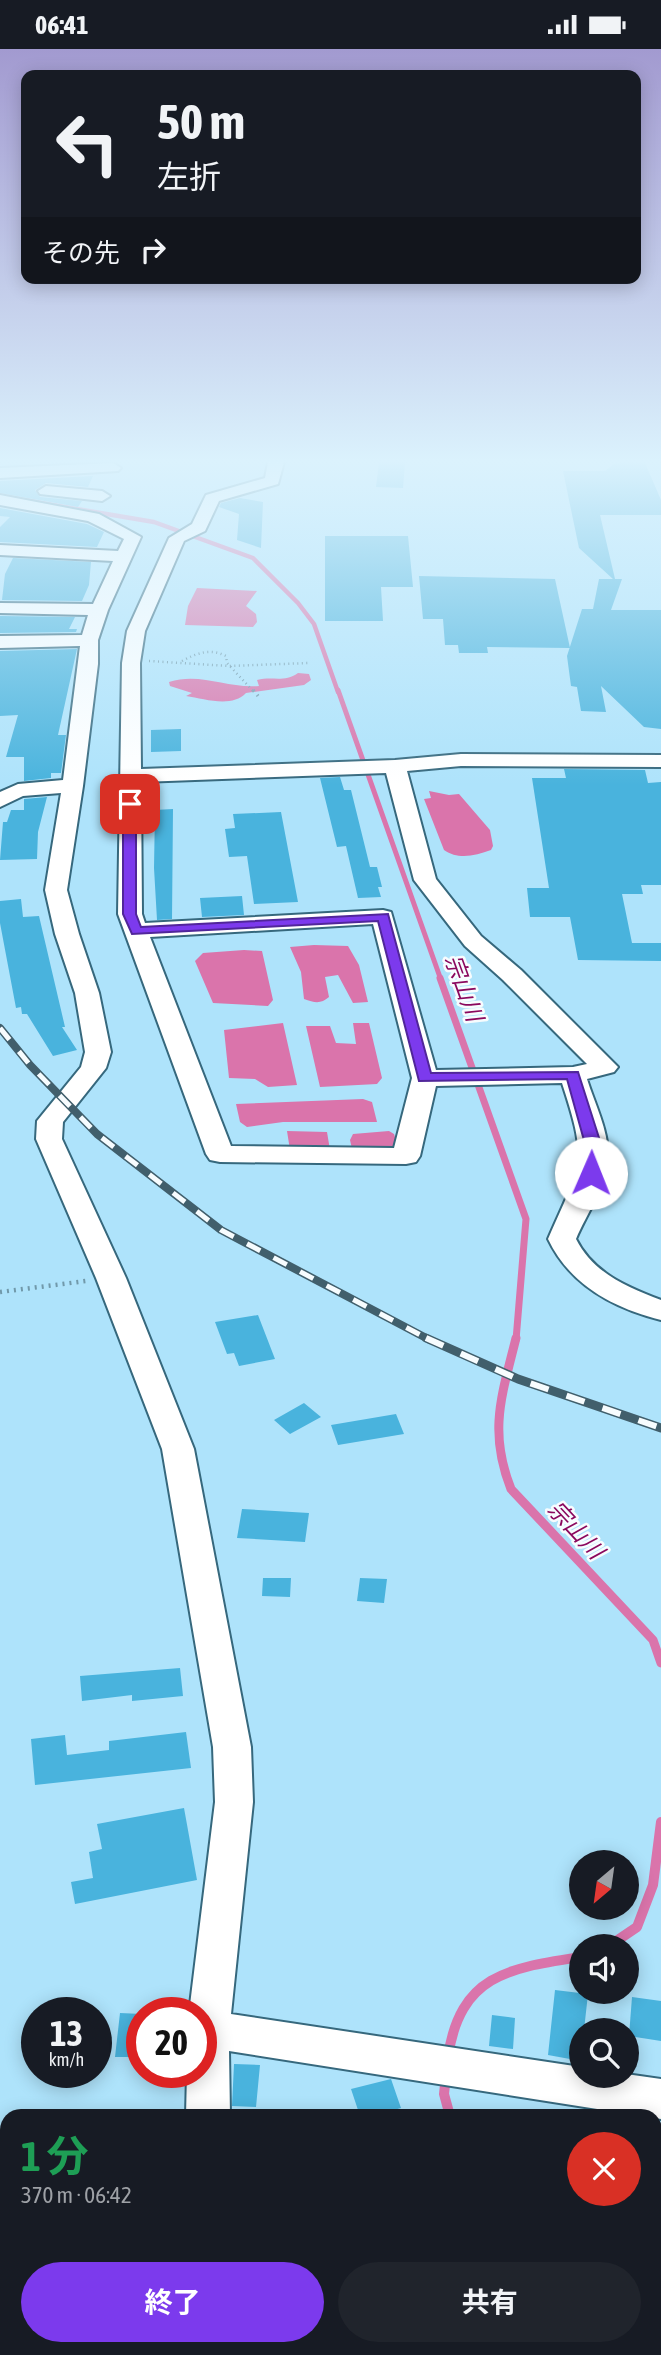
<!DOCTYPE html>
<html lang="ja">
<meta charset="utf-8">
<style>
:root{--surface:#171b24;--page:#20242c;--text:#f1f3f6;--muted:#9ea1a6;--accent:#7c3aed}
body{margin:0;font-family:"Asap Condensed","Noto Sans JP",sans-serif;background:var(--page);color:var(--text);height:100vh;display:flex;flex-direction:column;font-size:26px;white-space:nowrap}
*{box-sizing:border-box;margin:0}
p{font-size:23px;color:var(--muted)}
.icon{flex:none;width:38px;height:38px;fill:none;stroke:currentColor;stroke-width:2;stroke-linecap:round;stroke-linejoin:round}
.map{position:relative;flex:1;overflow:hidden}
.details{position:absolute;left:0px;top:2060px;width:662px;height:247px;display:flex;flex-direction:column;background:var(--surface);border-radius:21px 21px 0 0;box-shadow:0 4px 18px #0003}
.details>*{flex:none}
.hud{position:absolute;left:21px;top:21px;width:620px;height:214px;border-radius:14px;box-shadow:0 4px 18px #0003;background:#171b24;color:var(--text);overflow:hidden}
.needle{width:46px;rotate:209deg}
.buttons{position:absolute;left:569px;top:1801px;display:grid;gap:14px}
.buttons a{display:grid;place-items:center;width:70px;height:70px;border-radius:50%;background:var(--surface);box-shadow:0 4px 18px #0003;font-size:35px}
.speed{position:absolute;left:21px;top:1948px;display:flex;gap:14px;font-size:35px;font-weight:700;text-align:center}
.speed>*{display:grid;place-content:center;width:91px;height:91px;border-radius:50%;background:var(--surface);box-shadow:0 4px 18px #0003;line-height:1}
.speed small{font-size:18px;font-weight:400}
.speed .limit{border:10px solid #d22;background:#fff;color:#111}
.pin{position:absolute;display:grid;place-items:center;width:60px;height:60px;color:#fff;margin:-30px;border-radius:14px;box-shadow:0 4px 10px #0006}
.me{position:absolute;width:77px;margin:-38px;rotate:1deg;stroke-linejoin:round;filter:drop-shadow(0 0 5px #0008)}
.turn{display:flex;align-items:center;gap:24px;height:147px;padding:0 21px;font-size:32px}
.turn .icon{width:91px;height:91px;stroke-width:2.5}
.turn b{display:block;font-size:49px;line-height:60px}
.then{display:flex;align-items:center;height:66px;padding:0 21px;background:#0003;gap:14px;font-size:26px}
.round{display:grid;place-items:center;flex:none;width:74px;height:74px;border-radius:37px;background:var(--page)}
.headline{display:flex;align-items:center;justify-content:space-between;height:119px;padding:0 21px}
h1{font-size:42px;font-weight:700;line-height:52px;color:#1e9e55}
.primary-button{display:flex;gap:14px;margin-top:auto;padding:14px 21px}
.primary-button a{flex:1;height:80px;border-radius:42px;background:var(--accent);color:#fff;font-size:28px;font-weight:700;line-height:80px;text-align:center}
.primary-button a+a{background:var(--page);color:var(--text)}
.status{display:flex;justify-content:space-between;align-items:center;height:49px;padding:0 35px;background:var(--surface);direction:ltr}
.status svg{height:19px;fill:currentColor}
.map>svg:first-child{display:block}
.water{fill:#da74ab}
.lines{fill:none;stroke-linecap:round;stroke-linejoin:round}
.stream-far4{stroke:#da74ab;stroke-width:4.5}
.stream-far3{stroke:#da74ab;stroke-width:5}
.stream-far2{stroke:#da74ab;stroke-width:7}
.stream-far1{stroke:#da74ab;stroke-width:9}
.stream{stroke:#da74ab;stroke-width:10}
.building{fill:#49b3dd}
.minor-casing{stroke:#36687d;stroke-width:4}
.path-far2{stroke:#7199aa;stroke-width:2.5;stroke-dasharray:1 3.5;stroke-linecap:butt}
.path-far1{stroke:#7199aa;stroke-width:3.5;stroke-dasharray:2 4.5;stroke-linecap:butt}
.path{stroke:#7199aa;stroke-width:4.5;stroke-dasharray:2 5;stroke-linecap:butt}
.minor{fill:#fff;fill-rule:evenodd}
.rail-far1-casing{stroke:#415f6c;stroke-width:8}
.rail-casing{stroke:#415f6c;stroke-width:9}
.rail-far1{stroke:#f7fcfe;stroke-width:5;stroke-dasharray:15;stroke-linecap:butt}
.rail{stroke:#f7fcfe;stroke-width:6;stroke-dasharray:19;stroke-linecap:butt}
.route{fill:#7c3aed;stroke:#51269a;stroke-width:2}
.labels{text-anchor:middle;dominant-baseline:central;stroke-width:5;stroke-linejoin:round;paint-order:stroke}
.water-label{font-size:23px;font-style:italic;fill:#8a085e;stroke:#f7fcfe}
</style>
<div class="status"><b>06:41</b><svg viewBox="0 0 49 12"><path d="M0 12V9h3v3zM5 12V6h3v6zM10 12V3h3v9zM15 12V0h3v12zM26 1h20v11H26zM47 4h2v5h-2z"/></svg></div>
<div class="map">
<svg width="661" height="2306" viewBox="0 0 661 2306">
<rect width="100%" height="100%" fill="#aee3fb"/>
<path class="water" d="M197,539L257,542L246,557L256,565L257,573L253,578L185,576L188,557Z
M298,624L309,625L311,631L304,636L246,644C232,659 205,650 186,647L192,644L170,637L169,633C201,623 228,640 259,637L257,631C273,627 284,634 298,624Z
M429,742L449,746L459,745L490,781L493,797L491,801C475,807 458,811 444,801L424,750L431,749Z
M314,896L348,897L359,916L368,953L353,954L338,926L325,928L329,948C321,955 315,954 304,950L301,923L290,898Z
M244,901L262,902L273,951L268,957L213,954L195,912L203,904Z
M283,974L297,1036L268,1038L255,1030L229,1029L224,981Z
M353,974H369L382,1029L377,1035L320,1038L306,977H330L336,994L356,995Z
M363,1050L372,1053L377,1073H283L247,1078L240,1073L236,1055Z
M287,1082L327,1083L330,1101H290Z
M389,1082L394,1085L399,1100L353,1104L350,1091L353,1085Z"/>
<g class="lines">
<path class="stream-far4" d="M0,447L154,473L253,509L298,554L314,575L338,643"/>
<path class="stream-far3" d="M338,641L441,931"/>
<path class="stream-far2" d="M440,929L526,1170L516,1291"/>
<path class="stream-far1" d="M516,1289C502,1346 488,1382 511,1440L653,1591L661,1614"/>
<path class="stream" d="M609,1897L637,1878L653,1836L661,1773
M448,2008C460,1925 510,1919 581,1908
M446,2026L444,2045L450,2067
M644,2300L652,2306"/>
</g>
<path class="building" d="M379,413H405L403,439L376,438Z
M629,413L645,414L661,451V466H600L615,530H622L611,561H661V680L644,678L601,637L606,663L581,662L577,638L571,637L567,607L582,560H593L599,530H613L579,499L563,422H605L614,415Z
M93,427L88,438L46,434L35,441L40,448L82,452L78,458L0,444V432Z
M240,449L263,453L261,499L237,491L239,465L219,458L221,454Z
M0,459L87,475L104,483L97,498L0,493V478L10,468L0,467Z
M325,487H408L413,538H381L383,572H325Z
M13,509L91,513L89,536L82,552L2,551L5,525Z
M419,527L555,530L570,599L487,598L488,604H459L458,596H445L443,570H423Z
M0,567L75,568L69,580H77L76,583L0,584Z
M77,600L58,686H66L61,724H51V729L24,732V708H6L18,666L0,667V602Z
M181,680V702L151,703V681Z
M564,720L645,721L648,734L661,733V836H641L643,845H622L632,894H661V912L578,911L570,868H530L527,839H549L532,729H566Z
M340,728L344,741H351L370,818H377L382,838H378L381,848L358,849L346,797L337,798L320,729Z
M47,748L38,783L37,810L0,811L3,773H7L11,761H24V750Z
M173,760L172,870L157,871L154,819L155,761Z
M281,763L298,853L254,855L247,807L229,808L225,780L235,779L233,765Z
M242,847L244,866L202,868L200,849Z
M21,850L23,868L39,867L65,978H62L77,1001L53,1007L27,965H22L21,958L16,959L0,874V852Z
M258,1266L275,1310L239,1317L234,1304L227,1305L215,1273Z
M304,1354L321,1368L290,1385L274,1371Z
M396,1365L404,1385L338,1396L331,1376Z
M242,1460L309,1464L305,1493L237,1489Z
M263,1529H291L290,1548L262,1547Z
M360,1529L387,1530L384,1554L357,1552Z
M180,1619L183,1647L132,1652V1646L82,1652L80,1627Z
M186,1683L191,1719L35,1736L31,1690L65,1686L67,1706L109,1701V1692Z
M184,1759L197,1831L75,1855L71,1833L93,1829L89,1803L102,1800L97,1775Z
M555,1941L588,1945L584,1981H581V2012L548,2006Z
M632,1948L661,1952V1992L629,1987Z
M120,1964L142,1965V2008H115Z
M492,1966L515,1969L513,2000L489,1997Z
M234,2015L260,2016L256,2058L232,2057Z
M391,2030L401,2059L373,2067H360L351,2040Z"/>
<g class="lines">
<defs>
<path id="minor" d="M268,413H284L278,435L219,452L205,482L184,492L145,582L140,614L141,720L395,711L461,705L661,706V718L461,717L407,722L436,830L481,887L521,921L618,1018L614,1023L587,1030C595,1056 609,1082 608,1109C606,1138 587,1164 576,1190C593,1224 627,1238 661,1251V1271C613,1259 570,1236 548,1190C581,1114 589,1116 562,1034L436,1037L420,1107L416,1113L406,1115L220,1113L210,1111L206,1105L118,865L122,614L127,582L169,489L192,475L206,446L265,429ZM386,724L414,831L465,897L503,931L587,1015L573,1018L436,1021L391,863L383,861L145,874L142,865L141,733ZM373,875L412,1029L394,1099L231,1097L150,888Z
M113,414L121,419L118,422L0,429V419Z
M46,437L102,442L110,447L102,452L40,445L38,442Z
M0,446L99,465L141,488L108,561L98,591V615L83,737L67,841L79,885L99,944L111,1003L106,1019L63,1073L62,1090L126,1229L194,1400L251,1698L253,1753L231,1965L581,2018V2026L626,2025L661,2030V2070L229,2002L230,2067H186L187,2023H201V1964H189L215,1753L213,1698L162,1400L96,1229L36,1090L37,1072L81,1018L85,1003L75,944L55,885L45,841L61,744L23,747L0,758V743L18,735L63,731L80,597L0,599V587L82,586L88,566L0,564V554L93,555L113,512L0,506V496L118,502L124,490L88,472L0,456Z
M186,2300H234V2306H186Z"/>
</defs>
<use href="#minor" class="minor-casing"/>
<path class="path-far2" d="M149,612L229,617L309,614
M182,612C197,604 210,599 226,607L227,614L254,643"/>
<path class="path-far1" d="M253,641L258,647"/>
<path class="path" d="M0,1243L86,1232"/>
<use href="#minor" class="minor"/>
<defs>
<path id="rail-far1" d="M0,979L30,1016L97,1085L221,1181L430,1291"/>
<path id="rail" d="M426,1289L518,1330L661,1379"/>
</defs>
<use href="#rail-far1" class="rail-far1-casing"/>
<use href="#rail" class="rail-casing"/>
<use href="#rail-far1" class="rail-far1"/>
<use href="#rail" class="rail"/>
</g>
<linearGradient id="sky" x2="0" y2="1"><stop stop-color="#a29ad0"/><stop offset="0.56" stop-color="#dbf2fd"/><stop offset="1" stop-color="#dbf2fd" stop-opacity="0"/></linearGradient>
<rect width="661" height="736" fill="url(#sky)"/>
<path class="route" d="M130,751L136,755V865L141,878L388,865L431,1024L578,1023L601,1095L597,1127L591,1128L583,1124L585,1095L567,1030L419,1032L378,872L132,885L123,865V755Z"/>
<g class="labels">
<g class="water-label">
<text transform="translate(464 939) rotate(70)">宗山川</text>
<text transform="translate(576 1481) rotate(47)">宗山川</text>
</g>
</g>
</svg>
<div class="buttons">
<a><svg class="needle" viewBox="-14 -14 28 28"><path d="M0-13l5 13h-10z" fill="#e53935"/><path d="M0 13l5-13h-10z" fill="#9ea1a6"/></svg></a>
<a><svg class="icon" aria-label="sound" viewBox="0 0 24 24"><path d="M4 9h4l5-4v14l-5-4H4zM17 9q2 3 0 6"/></svg></a>
<a><svg class="icon" aria-label="search" viewBox="0 0 24 24"><circle cx="10" cy="10" r="6"/><path d="M15 15l6 6"/></svg></a>
</div>
<div class="speed"><div>13<small>km/h</small></div><div class="limit">20</div></div>
<div class="pin" style="left:130px;top:755px;background:#d93025"><svg class="icon" aria-label="arrive" viewBox="0 0 24 24"><path d="M6 21V4h12l-3 4 3 4H6"/></svg></div>
<svg class="me" style="left:591px;top:1124px" viewBox="-20 -20 40 40"><circle r="19" fill="#fff"/><path d="M0-13L10 11 0 6-10 11z" fill="#7c3aed"/></svg>
<div class="hud">
<div class="turn"><svg class="icon" aria-label="left" viewBox="0 0 24 24"><path d="M17 20v-9H6M10 6l-5 5 5 5"/></svg><div><b>50 m</b>左折</div></div>
<div class="then">その先<svg class="icon" aria-label="right" viewBox="0 0 24 24"><path d="M7 20v-9h11M14 6l5 5-5 5"/></svg></div>
</div>
<section class="details">
<div class="headline"><div><h1>1 分</h1><p>370 m · 06:42</p></div><a class="round" style="background:#d93025;color:#fff"><svg class="icon" aria-label="close" viewBox="0 0 24 24"><path d="M6 6l12 12M18 6L6 18"/></svg></a></div>
<div class="primary-button"><a>終了</a><a>共有</a></div>
</section>
</div>
